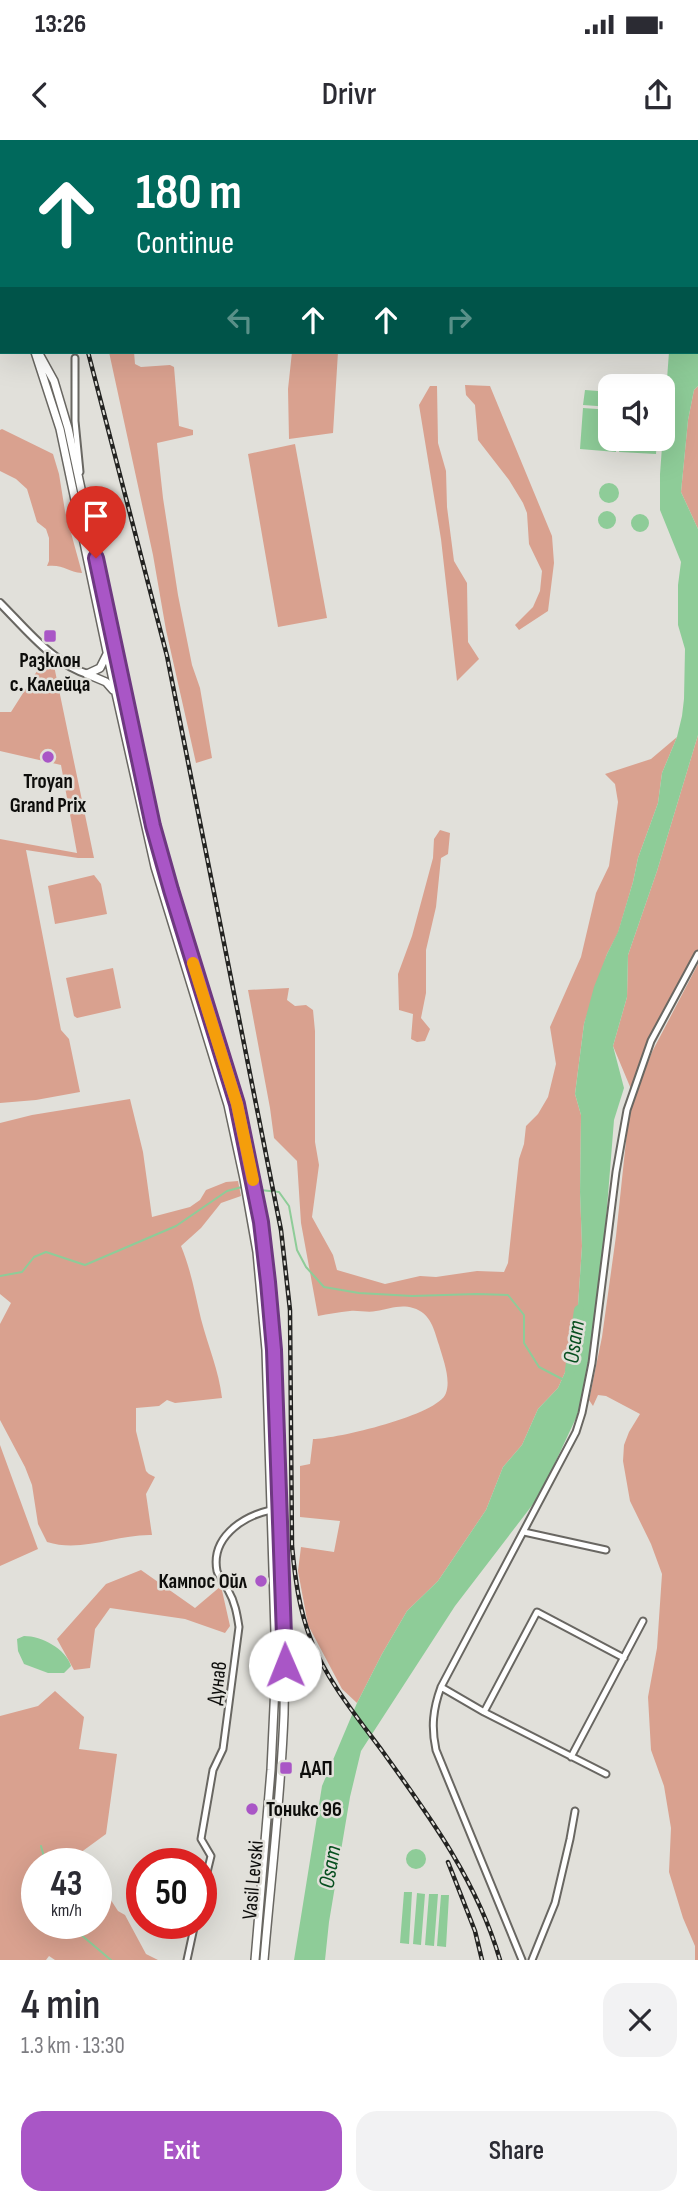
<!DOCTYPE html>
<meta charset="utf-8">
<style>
:root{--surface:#fff;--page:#f2f2f3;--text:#2b2b33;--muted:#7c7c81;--accent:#a956c6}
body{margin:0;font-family:"Sofia Sans Condensed",sans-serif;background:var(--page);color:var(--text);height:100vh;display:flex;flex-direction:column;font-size:26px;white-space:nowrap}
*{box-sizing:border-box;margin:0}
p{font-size:23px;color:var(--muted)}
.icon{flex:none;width:38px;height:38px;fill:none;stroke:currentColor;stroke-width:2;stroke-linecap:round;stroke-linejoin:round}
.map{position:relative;height:1820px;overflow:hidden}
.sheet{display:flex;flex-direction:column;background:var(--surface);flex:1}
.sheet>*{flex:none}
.top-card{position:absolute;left:0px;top:0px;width:698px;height:214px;box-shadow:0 7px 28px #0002;background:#00695c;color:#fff;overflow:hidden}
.controls{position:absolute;left:598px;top:234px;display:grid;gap:14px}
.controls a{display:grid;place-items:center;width:77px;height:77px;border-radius:14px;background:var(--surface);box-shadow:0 7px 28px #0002;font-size:35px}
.speed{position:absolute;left:21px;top:1708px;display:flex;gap:14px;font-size:35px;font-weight:700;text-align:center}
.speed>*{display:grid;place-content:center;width:91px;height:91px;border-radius:50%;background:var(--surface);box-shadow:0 7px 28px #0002;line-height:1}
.speed small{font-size:18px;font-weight:400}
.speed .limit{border:10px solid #d22;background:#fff;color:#111}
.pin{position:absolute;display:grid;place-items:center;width:60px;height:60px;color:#fff;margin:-72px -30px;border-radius:50% 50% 50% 0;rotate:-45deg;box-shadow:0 0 7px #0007}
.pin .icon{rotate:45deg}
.me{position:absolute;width:77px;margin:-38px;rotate:359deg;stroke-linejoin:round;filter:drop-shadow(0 0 5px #0008)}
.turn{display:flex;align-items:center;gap:24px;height:147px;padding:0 21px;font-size:32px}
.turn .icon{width:91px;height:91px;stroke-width:2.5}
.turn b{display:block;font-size:49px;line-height:60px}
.lanes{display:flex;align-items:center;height:66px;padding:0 21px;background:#0003;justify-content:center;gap:35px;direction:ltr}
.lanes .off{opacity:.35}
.round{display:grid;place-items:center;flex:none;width:74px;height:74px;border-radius:21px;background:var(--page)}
.summary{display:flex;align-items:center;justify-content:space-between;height:119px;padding:0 21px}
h1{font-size:42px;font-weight:600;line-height:52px}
.button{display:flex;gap:14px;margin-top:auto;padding:14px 21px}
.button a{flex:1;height:80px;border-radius:21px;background:var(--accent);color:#fff;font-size:28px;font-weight:600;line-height:80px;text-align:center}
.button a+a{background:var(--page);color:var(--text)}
.status{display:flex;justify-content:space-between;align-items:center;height:49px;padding:0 35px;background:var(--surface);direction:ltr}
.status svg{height:19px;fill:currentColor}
header{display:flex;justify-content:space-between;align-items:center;height:91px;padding:0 21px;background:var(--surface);font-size:32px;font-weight:600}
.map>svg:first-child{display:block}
.green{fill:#d9a18f}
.water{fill:#8ecc98}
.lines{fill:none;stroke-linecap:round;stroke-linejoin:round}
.stream{stroke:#8ecc98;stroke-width:2}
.river{stroke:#8ecc98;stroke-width:10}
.minor-casing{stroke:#696762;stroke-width:9}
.tertiary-casing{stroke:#696762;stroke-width:10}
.secondary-casing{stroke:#696762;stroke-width:10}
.minor{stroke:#fff;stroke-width:5}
.tertiary{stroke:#fff;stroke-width:6}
.secondary{stroke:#fff;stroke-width:7}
.rail-casing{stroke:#232321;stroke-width:4.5}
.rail{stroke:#e1e0da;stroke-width:2;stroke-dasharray:5;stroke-linecap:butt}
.route-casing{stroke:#6e3881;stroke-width:18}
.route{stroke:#a956c6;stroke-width:12}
.slow{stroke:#f59e0b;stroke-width:12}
.poi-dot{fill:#a956c6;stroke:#e1e0da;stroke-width:2.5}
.labels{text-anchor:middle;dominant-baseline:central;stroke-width:5;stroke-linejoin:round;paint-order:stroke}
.poi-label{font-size:21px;font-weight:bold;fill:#0d0d0b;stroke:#e1e0da}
.street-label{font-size:21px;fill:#0d0d0b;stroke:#e1e0da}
.water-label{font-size:23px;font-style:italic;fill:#064f1f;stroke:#e1e0da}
</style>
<div class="status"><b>13:26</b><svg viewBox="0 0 49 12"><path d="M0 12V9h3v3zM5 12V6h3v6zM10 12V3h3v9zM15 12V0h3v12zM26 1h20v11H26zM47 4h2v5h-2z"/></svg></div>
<header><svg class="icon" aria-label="back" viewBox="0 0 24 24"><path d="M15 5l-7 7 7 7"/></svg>Drivr<svg class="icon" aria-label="share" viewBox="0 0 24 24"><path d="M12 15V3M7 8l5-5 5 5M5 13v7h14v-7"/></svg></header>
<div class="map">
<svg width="698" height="1820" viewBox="0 0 698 1820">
<rect width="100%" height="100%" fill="#e1e0da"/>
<path class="green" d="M542,0H672L673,2H544Z
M109,212H134L135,224L141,227L170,225L174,227L179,286L193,290V295L157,303L163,358L178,455L192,525L200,548L212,618L196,623L166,490L153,415Z
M292,212H338L333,293L289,299L288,249Z
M465,245L490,246L552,396L554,423L548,471L519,490L515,485L533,467L540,451L542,431L529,404L527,373L523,363L509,340L478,300L475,265L466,255Z
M430,246H437L438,303L446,331L447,367L454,421L467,443L468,502L479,519L457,541L441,399L419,265Z
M698,246V389L681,352L688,280L694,250Z
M2,289L53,314L59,334L65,371L82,433C67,432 64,424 47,426L49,421V398L46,389L37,382L27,349L16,339L0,331V290Z
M295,304L327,478L278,487L248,314Z
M46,517L53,521L94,718H78L26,710L61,890L69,899L80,952L36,960L0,963V699L77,713L61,625L0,611V572H11Z
M698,595V813L647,906L631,949L613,906L627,857L628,815L657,731Z
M677,597L662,633L658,663L638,718L633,742L618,793L607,814L584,884L575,954L581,975L580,1052L582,1106L575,1210L558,1248L538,1269L522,1305L503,1327L486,1370L438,1441L407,1471L382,1514L357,1563L342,1549L308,1485L298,1431L301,1407L334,1412L340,1381L300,1377V1326L310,1324L313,1299C336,1299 439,1275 446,1253C451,1239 443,1219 439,1205C434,1190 431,1173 413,1168C400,1164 389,1169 376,1171C368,1173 358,1170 350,1171C339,1172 328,1174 318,1176L301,1083L297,1021L274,998L270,968L248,850L289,848L287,860L295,866L306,865L313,870L315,891V1002L319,1025L312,1077L333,1115L337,1130L385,1144L420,1136L436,1137L477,1131L504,1132L508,1123L519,1019L524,1004L526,986L538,974L548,957L556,924L550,887L581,817L596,753L609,726L618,662L615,644L605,634L651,619Z
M440,690L450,693L448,714L441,718L436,767L426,810V853L421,878L430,889L425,901L417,902L411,899L413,874L399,870L398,834L412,796L433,718L434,699Z
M94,735L101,744L107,774L55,784L48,746Z
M698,824V1820H695V1806L683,1778L669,1732L671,1688L664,1646L651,1610L648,1557L657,1508L662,1434L651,1404L630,1361L623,1321L624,1305L629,1292L640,1274L606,1256L598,1255L593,1266L589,1260L602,1197L616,1096L628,982L636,952L652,912Z
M113,828L121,868L77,878L74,876L66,838Z
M130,959L143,1012L152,1077L190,1067L200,1060L206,1050L226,1042L238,1041L241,1056L221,1063L201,1088L181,1106C191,1130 195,1154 201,1179C208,1206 219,1231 222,1258L175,1263L167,1260L159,1266L136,1268V1291L146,1331L149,1334L155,1337L146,1354L152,1395C117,1394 82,1413 47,1402L38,1384L32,1345L25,1327L0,1280V1184L11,1163L0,1154V983L32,975Z
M0,1305L38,1409L0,1426Z
M141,1430L195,1468L221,1446L230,1486L225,1493L185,1479L110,1468L95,1489L90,1528L74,1530L57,1499L106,1444Z
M55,1551L84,1577L79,1609L117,1614L106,1694L80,1713L87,1724H37V1783H96V1737L118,1771L125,1775L146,1814L158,1820H55L49,1816L46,1820H0V1576L38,1566Z"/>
<path class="water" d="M672,0H698V246L694,250L688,280L681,352L698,389V595L657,731L628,815L627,857L613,906L624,948L614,980L601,1143L583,1263L540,1355L455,1466L361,1611L350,1657L329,1782L325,1820H294L322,1646L357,1563L382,1514L407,1471L438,1441L486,1370L503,1327L522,1305L538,1269L558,1248L575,1210L582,1106L580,1052L581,975L575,954L584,884L594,847L607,814L618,792L633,742L638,718L658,663L662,633L677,597L682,576L684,559L685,509L678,485V445L681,422L660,370V334L669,212H696V2H673Z
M585,250L611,252V267L583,265Z
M583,268L611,270V299H617L616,312L580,309Z
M620,299H657L656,314L619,312Z
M599 353a10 10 0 1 1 20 0a10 10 0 1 1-20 0Z
M598 380a9 9 0 1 1 18 0a9 9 0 1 1-18 0Z
M631 383a9 9 0 1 1 18 0a9 9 0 1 1-18 0Z
M24,1496C42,1496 66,1509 71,1526L64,1533H48L24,1524L18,1511L17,1499Z
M406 1719a10 10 0 1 1 20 0a10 10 0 1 1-20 0Z
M404,1752H412L409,1804L400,1803Z
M417,1753L425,1754L421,1805L413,1804Z
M429,1754H438L434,1806L425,1805Z
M441,1755H449L446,1807L437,1806Z"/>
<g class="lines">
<path class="stream" d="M260,1050L279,1052L289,1066L297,1110L306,1127L324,1147L359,1153L412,1156L477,1154L508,1155L524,1175V1203L539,1227L562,1239
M0,1136L22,1132L34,1117L46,1112L85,1125L176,1086L227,1051L242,1047
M41,1706L46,1724
M67,1783L111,1820"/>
<path class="river" d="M115,2L116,0
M0,178H2
M570,1230L579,1170"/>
<defs>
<path id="minor" d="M75,218V281L80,332
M524,1392L606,1410
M441,1547L484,1572L606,1634
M484,1572L537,1472L624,1518
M571,1617L643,1481
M201,1757L211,1716L201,1699L213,1630L223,1609L239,1487C237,1474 235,1462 228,1450C225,1445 219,1437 217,1431C210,1395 249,1371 280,1369
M187,1820L195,1783
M522,1820L436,1610C431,1587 433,1569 441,1547L576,1292L582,1273L592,1223L616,1032L627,970L651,901L698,814
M532,1820L555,1763L570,1699L575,1671"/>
<path id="tertiary" d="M0,463C26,489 53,524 90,535"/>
<path id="secondary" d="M0,150L2,153
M35,212L60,289L113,540L155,727L228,965L244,1039L257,1112L266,1210L276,1524L271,1630L255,1820
M38,212L54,241L68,288L149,666C180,792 230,912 253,1040C270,1133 275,1226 278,1321C281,1405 286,1489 284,1574C281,1656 271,1738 264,1820
M87,534L106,542L113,550
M87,534L100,528L107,514"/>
</defs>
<use href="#minor" class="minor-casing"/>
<use href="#tertiary" class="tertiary-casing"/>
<use href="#secondary" class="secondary-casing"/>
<use href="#minor" class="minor"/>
<use href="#tertiary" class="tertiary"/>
<use href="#secondary" class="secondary"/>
<defs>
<path id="rail" d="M34,0V2
M88,212L167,516L281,1090L290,1170L292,1406C295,1438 299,1469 311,1500C327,1541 357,1577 383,1612C430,1677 477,1741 500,1820
M448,1722L475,1791L482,1820"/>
</defs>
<use href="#rail" class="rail-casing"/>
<use href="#rail" class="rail"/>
</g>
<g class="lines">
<defs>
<path id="route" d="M96,418L153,686L171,750L237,964L261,1082L268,1142L274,1210L285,1525"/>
</defs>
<use href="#route" class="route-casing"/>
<use href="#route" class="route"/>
<path class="slow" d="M193,823L237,964L253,1040"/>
</g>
<g class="poi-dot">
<rect x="43" y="489" width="14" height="14" rx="3.5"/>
<circle cx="48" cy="617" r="7"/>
<circle cx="261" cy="1441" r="7"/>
<rect x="279" y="1621" width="14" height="14" rx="3.5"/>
<circle cx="252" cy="1669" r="7"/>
</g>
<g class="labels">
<g class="poi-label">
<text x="50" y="520">Разклон<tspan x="50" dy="24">с. Калейца</tspan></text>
<text x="48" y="641">Troyan<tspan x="48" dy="24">Grand Prix</tspan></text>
<text x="247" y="1441" text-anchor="end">Кампос Ойл</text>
<text x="300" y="1628" text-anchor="start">ДАП</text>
<text x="266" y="1669" text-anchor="start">Тоникс 96</text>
</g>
<g class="street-label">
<text transform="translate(217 1543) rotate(-82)">Дунав</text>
<text transform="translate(253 1740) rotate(-85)">Vasil Levski</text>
</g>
<g class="water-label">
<text transform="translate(574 1202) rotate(-82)">Osam</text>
<text transform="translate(330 1727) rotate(-80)">Osam</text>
</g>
</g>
</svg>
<div class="controls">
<a><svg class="icon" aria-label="sound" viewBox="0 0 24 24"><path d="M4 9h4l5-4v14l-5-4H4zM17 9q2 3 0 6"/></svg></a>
</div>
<div class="speed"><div>43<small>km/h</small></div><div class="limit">50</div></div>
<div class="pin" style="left:96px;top:418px;background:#d93025"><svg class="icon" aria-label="arrive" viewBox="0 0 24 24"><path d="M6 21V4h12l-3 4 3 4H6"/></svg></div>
<svg class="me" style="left:285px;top:1525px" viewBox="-20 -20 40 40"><circle r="19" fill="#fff"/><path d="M0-13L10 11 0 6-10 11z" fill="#a956c6"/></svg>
<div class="top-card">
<div class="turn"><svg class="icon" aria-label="ahead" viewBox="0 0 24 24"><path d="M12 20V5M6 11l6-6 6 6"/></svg><div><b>180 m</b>Continue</div></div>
<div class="lanes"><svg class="icon off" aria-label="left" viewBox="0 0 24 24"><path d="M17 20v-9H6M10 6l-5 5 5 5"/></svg><svg class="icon" aria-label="ahead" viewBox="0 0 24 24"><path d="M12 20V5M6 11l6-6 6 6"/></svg><svg class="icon" aria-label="ahead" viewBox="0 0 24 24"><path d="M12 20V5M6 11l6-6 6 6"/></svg><svg class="icon off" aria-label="right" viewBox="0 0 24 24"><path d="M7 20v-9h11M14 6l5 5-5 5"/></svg></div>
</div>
</div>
<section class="sheet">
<div class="summary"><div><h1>4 min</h1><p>1.3 km · 13:30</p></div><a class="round"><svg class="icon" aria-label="close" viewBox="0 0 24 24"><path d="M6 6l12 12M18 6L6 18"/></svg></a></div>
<div class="button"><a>Exit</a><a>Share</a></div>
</section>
